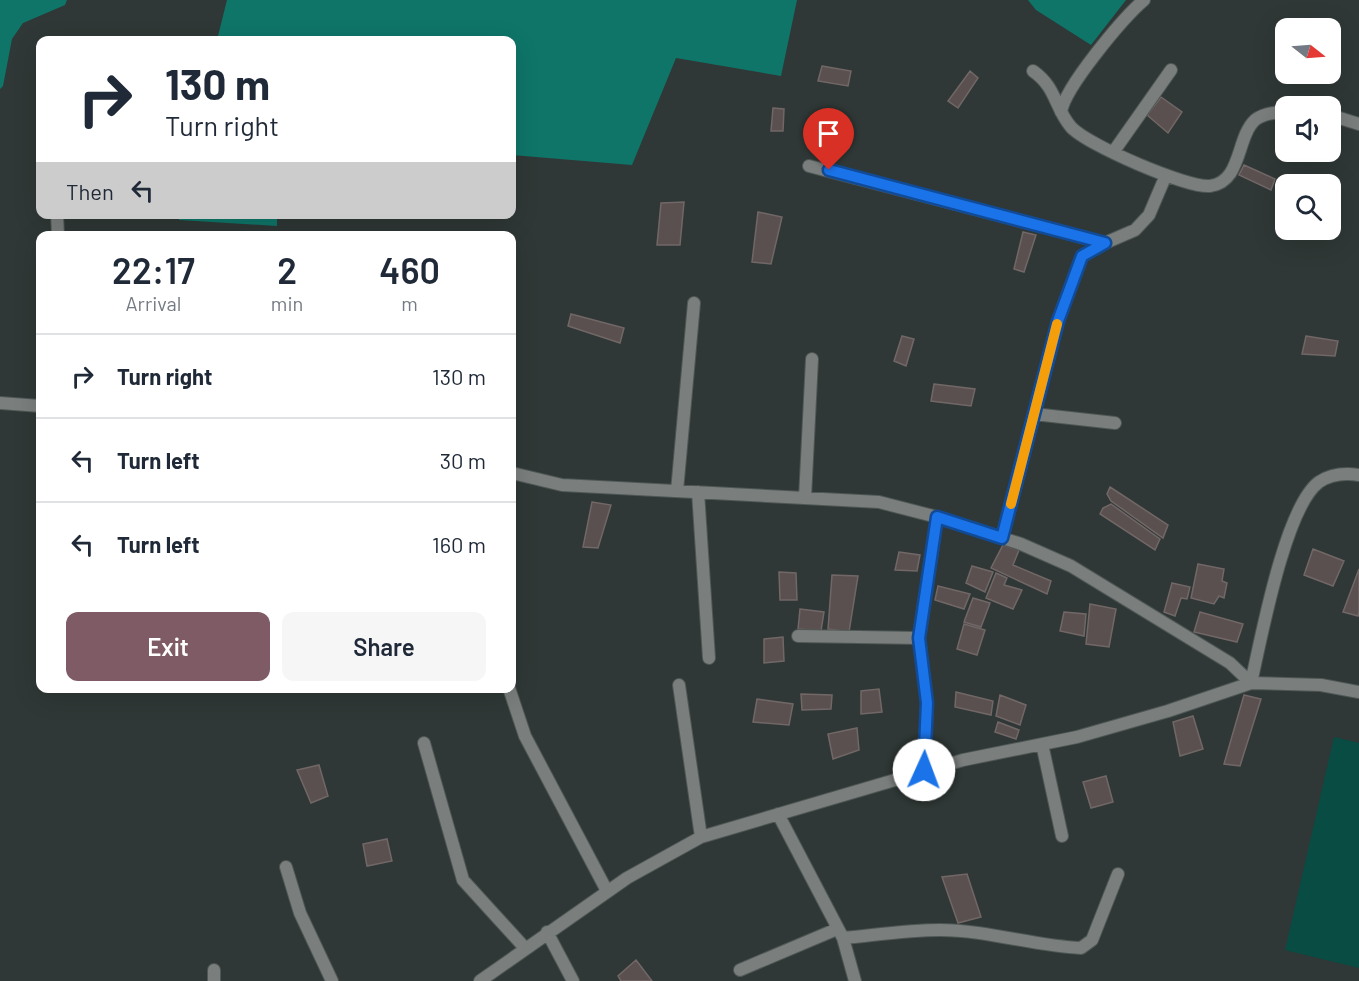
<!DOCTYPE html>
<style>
:root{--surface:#fff;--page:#f6f6f7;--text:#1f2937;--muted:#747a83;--line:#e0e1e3;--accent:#7f5c65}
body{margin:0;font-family:Barlow,sans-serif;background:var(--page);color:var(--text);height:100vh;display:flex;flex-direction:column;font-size:22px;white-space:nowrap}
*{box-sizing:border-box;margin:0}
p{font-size:20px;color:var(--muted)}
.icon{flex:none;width:33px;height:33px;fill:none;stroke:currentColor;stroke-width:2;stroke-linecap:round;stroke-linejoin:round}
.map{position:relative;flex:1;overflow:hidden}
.side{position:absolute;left:36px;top:231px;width:480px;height:462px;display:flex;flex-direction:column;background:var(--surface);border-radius:12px;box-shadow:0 6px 24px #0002}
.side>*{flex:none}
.banner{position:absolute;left:36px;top:36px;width:480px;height:183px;border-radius:12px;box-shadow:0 6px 24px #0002;background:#fff;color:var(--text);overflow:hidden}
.needle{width:39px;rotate:107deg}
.buttons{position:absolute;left:1275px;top:18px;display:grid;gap:12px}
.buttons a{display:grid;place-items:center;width:66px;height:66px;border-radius:12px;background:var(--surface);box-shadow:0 6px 24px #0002;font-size:30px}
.pin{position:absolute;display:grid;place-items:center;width:51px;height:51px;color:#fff;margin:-62px -26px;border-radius:50% 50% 50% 0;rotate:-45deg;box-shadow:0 0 6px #0007}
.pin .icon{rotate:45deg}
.me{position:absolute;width:66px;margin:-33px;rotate:2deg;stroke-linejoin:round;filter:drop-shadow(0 0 4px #0008)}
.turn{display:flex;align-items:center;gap:21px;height:126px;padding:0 30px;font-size:27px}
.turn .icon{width:78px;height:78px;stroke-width:2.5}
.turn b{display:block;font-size:42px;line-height:51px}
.then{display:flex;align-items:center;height:57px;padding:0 30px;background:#0003;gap:12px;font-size:22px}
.eta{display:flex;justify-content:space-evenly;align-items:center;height:102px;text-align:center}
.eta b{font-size:36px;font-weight:600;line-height:42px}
.button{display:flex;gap:12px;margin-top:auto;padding:12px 30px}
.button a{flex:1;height:69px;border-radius:12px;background:var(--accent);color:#fff;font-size:24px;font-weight:600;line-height:69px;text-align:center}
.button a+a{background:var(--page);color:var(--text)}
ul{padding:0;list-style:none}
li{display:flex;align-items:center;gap:18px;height:84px;padding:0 30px;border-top:2px solid var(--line)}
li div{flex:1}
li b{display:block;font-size:22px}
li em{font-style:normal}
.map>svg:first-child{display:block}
.green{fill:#084c44}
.forest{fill:#0f7569}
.building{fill:#5a5050;stroke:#716767;stroke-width:1.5}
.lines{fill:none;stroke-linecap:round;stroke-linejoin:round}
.minor-casing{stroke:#4e5755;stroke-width:14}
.minor{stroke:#7a7e7d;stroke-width:12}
.route-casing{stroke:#114b97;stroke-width:15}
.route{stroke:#1a73e8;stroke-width:10}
.slow{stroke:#f59e0b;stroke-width:10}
</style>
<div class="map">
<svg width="1359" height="981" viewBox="0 0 1359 981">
<rect width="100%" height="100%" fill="#2f3836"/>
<path class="green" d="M1334,737L1359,743V968L1285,950Z"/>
<path class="forest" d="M0,0H67L65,5L23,23L12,39L3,86L0,89Z
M227,0H797L781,76L676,58L632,165L512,155V40H217Z
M1028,0H1126L1091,45L1036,10Z
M179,215H277V226L179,220Z"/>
<path class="building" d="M822,66L851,71L848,86L818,81Z
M970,71L978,78L958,108L948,101Z
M1161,97L1182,112L1168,133L1147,115Z
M773,108L784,109L783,131H771Z
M1244,165L1275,179L1271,190L1239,175Z
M684,202L680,245H657L661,203Z
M758,212L782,217L771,264L752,262Z
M1023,232L1036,235L1024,272L1014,269Z
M571,314L624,328L620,343L568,326Z
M902,336L914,339L906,366L894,361Z
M1306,336L1338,341L1335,356L1302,354Z
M934,384L975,389L971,406L931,401Z
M1110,487L1168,525L1163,538L1111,501L1107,494Z
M592,502L611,505L598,548L583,547Z
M1111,504L1160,539L1155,550L1100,514L1103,508Z
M1003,545L1019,550L1013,565L1051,581L1047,594L991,568Z
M1313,549L1344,561L1333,586L1304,575Z
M899,552L920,555L917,571L895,570Z
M1198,564L1224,569L1222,581L1227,583L1224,598L1219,596L1214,604L1191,598Z
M972,566L993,572L985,592L966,583Z
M1359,569V612L1358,616L1343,612Z
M779,572L796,573L797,600H780Z
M996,573L1007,578L1004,585L1022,590L1013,609L986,598Z
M832,575L858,576L849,632L828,629Z
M1172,583L1190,587L1187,599L1181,598L1175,616L1164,612Z
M938,586L970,594L964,609L935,600Z
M973,598L990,603L981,627L964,622Z
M1090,604L1116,609L1109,647L1086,644Z
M800,609L824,612L821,631L798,629Z
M1064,612L1086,614L1084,636L1060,631Z
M1200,612L1243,624L1237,642L1194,632Z
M964,624L985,630L977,655L957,649Z
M783,637L784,661L764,663V639Z
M879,689L882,712L861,714V691Z
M956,692L993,701L991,715L955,707Z
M801,694L832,695L831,709L802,710Z
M1000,695L1026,705L1020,725L996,716Z
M1244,695L1261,699L1240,766L1224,764Z
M757,699L793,704L789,725L753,722Z
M1193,716L1203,749L1180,756L1173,722Z
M998,722L1019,730L1016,739L995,732Z
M857,728L859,750L833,759L828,734Z
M319,765L328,796L311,803L297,770Z
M1106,776L1113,802L1091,808L1083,782Z
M387,839L392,861L367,866L363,844Z
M967,874L981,917L958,923L942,877Z
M636,960L652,981H621L618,976Z"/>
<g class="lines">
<defs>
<path id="minor" d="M1033,71C1057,88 1054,107 1071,127C1087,145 1187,188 1210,186C1242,182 1236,138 1255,120C1264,113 1275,112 1286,112
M1061,112C1065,87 1123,18 1144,0
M1330,115L1359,124
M1114,151L1171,70
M809,166L1105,243
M57,214L58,236
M0,403L40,406
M1034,414L1115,423
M512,473L562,485L879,502L937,517L1021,544L1071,566L1230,663L1251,683
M677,491L694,303
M698,492L709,658
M805,498L812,359
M1002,538L1058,321L1082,256L1105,243L1135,230L1149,215L1166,175
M798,636L919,638
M1251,683C1261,639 1285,507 1319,482C1331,474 1346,473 1359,475
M679,685L701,837
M509,688L525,736L607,891
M424,743L463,880L525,948
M1042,744L1062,836
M924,770L927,703L919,638L937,517
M778,814L843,938L855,981
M286,867L300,913L332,981
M547,932L573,981
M843,938C875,935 908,930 940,930C987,930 1034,946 1081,948L1092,940L1118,874
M740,970L837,929
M214,981V970
M480,981L627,878L701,837L963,760L1077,737L1168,711L1251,683L1321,685L1359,692"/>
</defs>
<use href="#minor" class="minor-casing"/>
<use href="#minor" class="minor"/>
</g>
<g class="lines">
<defs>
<path id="route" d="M829,170L1105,243L1082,256L1058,321L1002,538L937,517L919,638L927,703L924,770"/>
</defs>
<use href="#route" class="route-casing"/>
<use href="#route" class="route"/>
<path class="slow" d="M1011,504L1057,324"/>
</g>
</svg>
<div class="buttons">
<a><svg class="needle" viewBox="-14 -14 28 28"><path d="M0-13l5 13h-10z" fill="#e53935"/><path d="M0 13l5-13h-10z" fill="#747a83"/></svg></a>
<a><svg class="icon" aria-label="sound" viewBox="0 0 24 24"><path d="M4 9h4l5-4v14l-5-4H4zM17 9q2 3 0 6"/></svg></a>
<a><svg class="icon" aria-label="search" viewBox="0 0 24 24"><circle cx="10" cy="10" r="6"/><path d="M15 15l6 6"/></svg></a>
</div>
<div class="pin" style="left:829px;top:170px;background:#d93025"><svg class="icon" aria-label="arrive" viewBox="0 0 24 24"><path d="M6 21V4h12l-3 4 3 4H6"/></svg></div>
<svg class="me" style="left:924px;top:770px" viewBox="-20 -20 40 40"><circle r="19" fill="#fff"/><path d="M0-13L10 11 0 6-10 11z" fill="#1a73e8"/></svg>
<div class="banner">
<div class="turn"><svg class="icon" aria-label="right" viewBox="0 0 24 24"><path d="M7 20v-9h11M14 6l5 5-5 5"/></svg><div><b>130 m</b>Turn right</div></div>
<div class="then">Then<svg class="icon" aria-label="left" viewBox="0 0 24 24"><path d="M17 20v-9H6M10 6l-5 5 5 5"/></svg></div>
</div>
<section class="side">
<div class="eta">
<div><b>22:17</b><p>Arrival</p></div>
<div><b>2</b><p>min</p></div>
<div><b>460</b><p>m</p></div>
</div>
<ul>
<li><svg class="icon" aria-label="right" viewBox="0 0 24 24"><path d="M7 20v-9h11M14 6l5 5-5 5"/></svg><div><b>Turn right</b></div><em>130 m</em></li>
<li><svg class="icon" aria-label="left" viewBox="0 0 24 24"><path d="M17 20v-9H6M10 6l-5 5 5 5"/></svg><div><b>Turn left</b></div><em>30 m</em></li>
<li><svg class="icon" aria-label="left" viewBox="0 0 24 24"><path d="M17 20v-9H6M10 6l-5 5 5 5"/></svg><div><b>Turn left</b></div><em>160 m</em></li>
</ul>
<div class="button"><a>Exit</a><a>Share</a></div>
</section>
</div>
